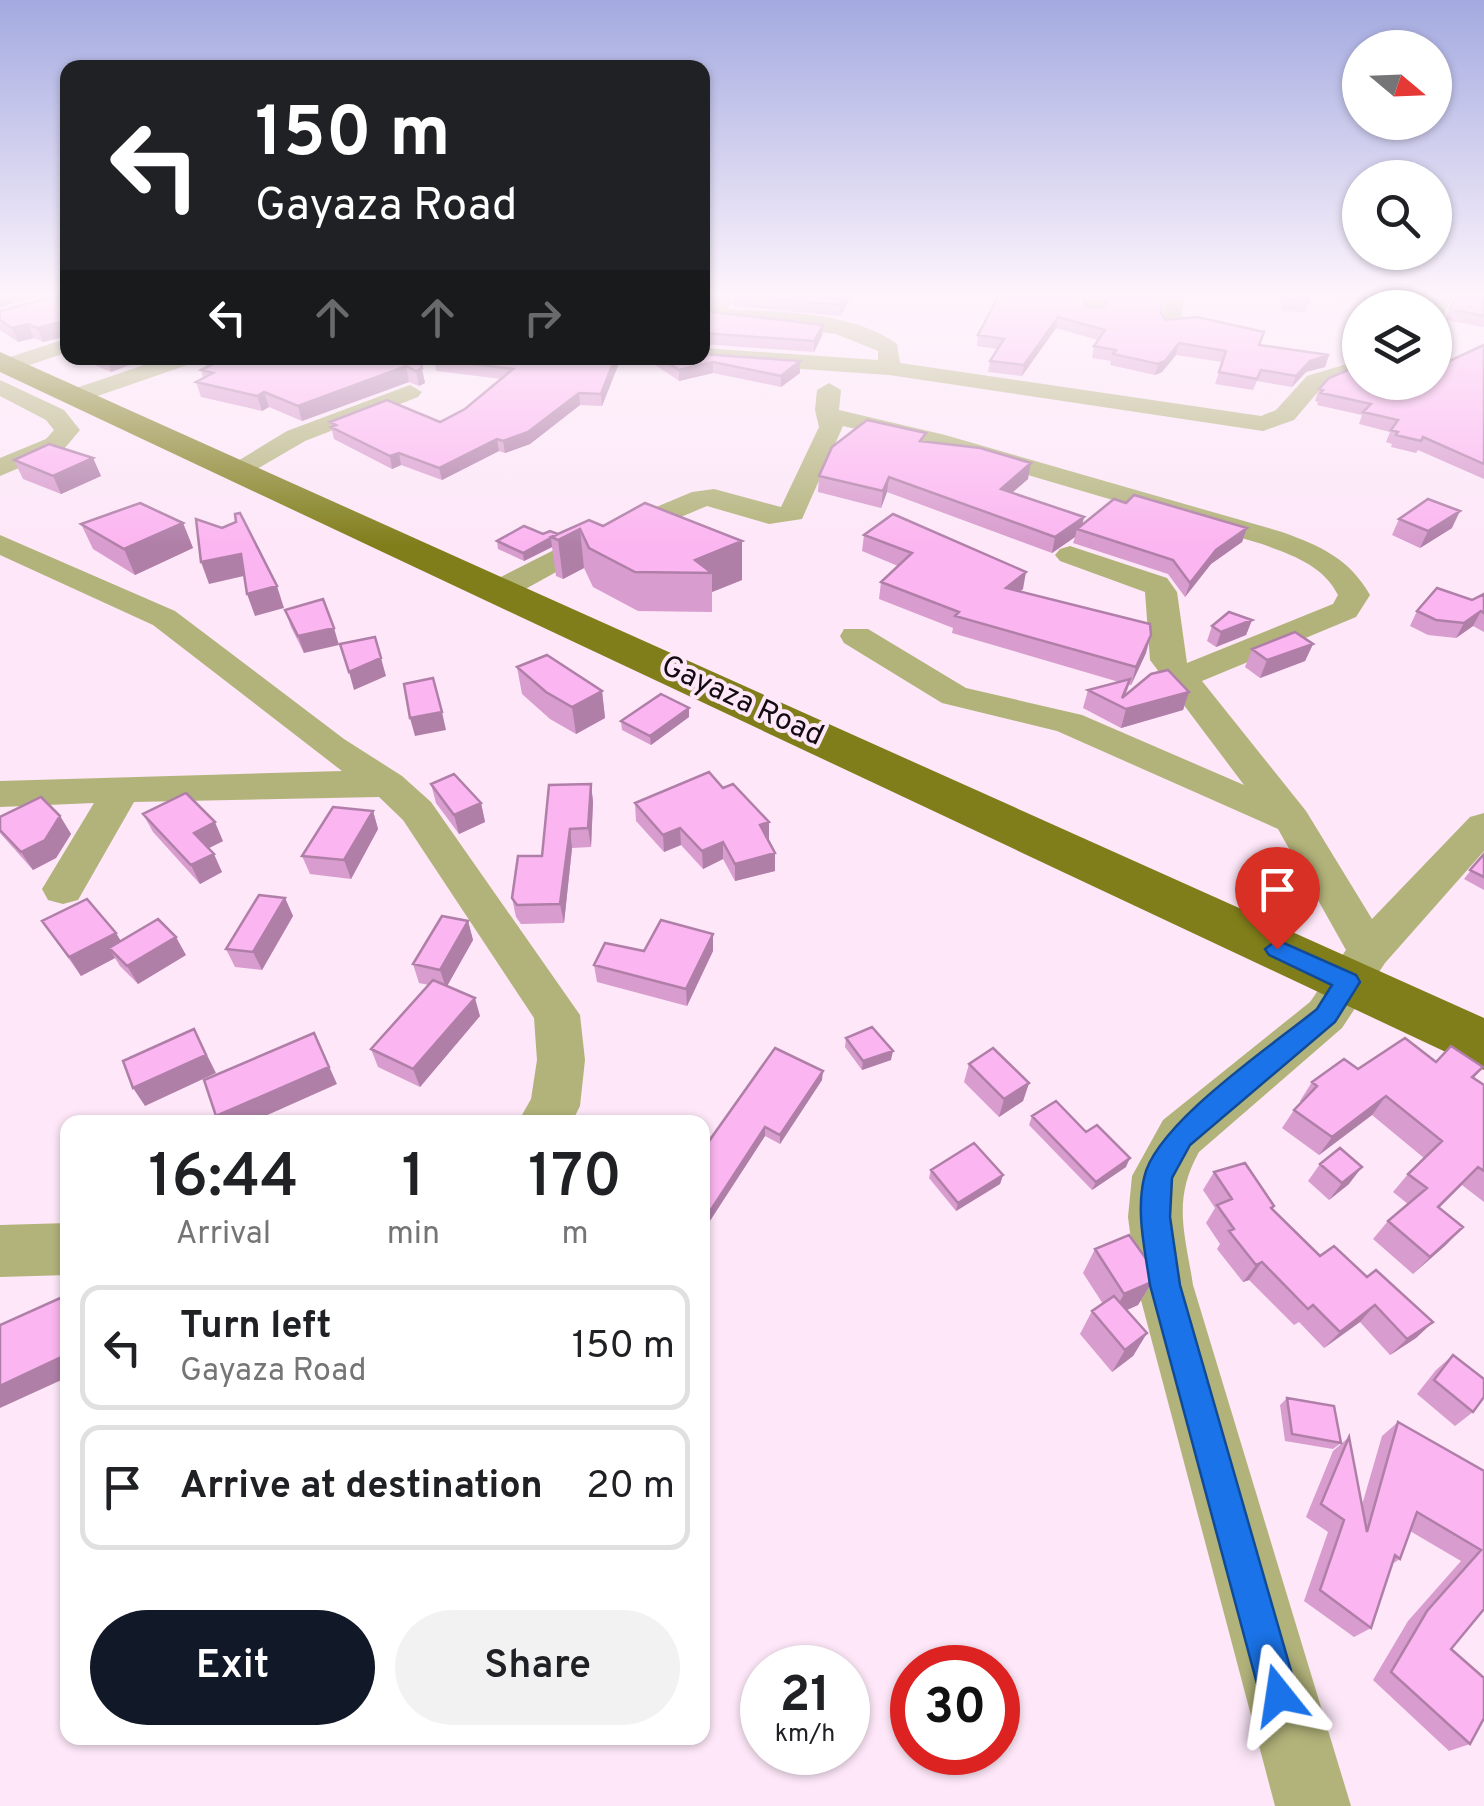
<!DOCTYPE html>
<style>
:root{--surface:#fff;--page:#f2f2f2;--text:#202124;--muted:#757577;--line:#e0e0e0;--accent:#111827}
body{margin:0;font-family:Overpass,sans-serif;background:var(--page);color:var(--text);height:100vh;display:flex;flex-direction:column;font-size:38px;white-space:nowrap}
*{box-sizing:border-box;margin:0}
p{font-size:32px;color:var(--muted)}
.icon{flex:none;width:55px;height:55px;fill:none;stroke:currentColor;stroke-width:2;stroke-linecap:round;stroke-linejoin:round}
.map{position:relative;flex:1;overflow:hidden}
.sheet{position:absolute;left:60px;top:1115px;width:650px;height:630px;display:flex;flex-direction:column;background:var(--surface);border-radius:20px;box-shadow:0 2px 8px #0004}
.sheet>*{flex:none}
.banner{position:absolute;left:60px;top:60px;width:650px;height:305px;border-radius:20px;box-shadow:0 2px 8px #0004;background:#202124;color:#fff;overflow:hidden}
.needle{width:65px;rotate:109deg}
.fabs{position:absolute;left:1342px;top:30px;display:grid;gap:20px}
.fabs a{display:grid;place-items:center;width:110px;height:110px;border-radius:50%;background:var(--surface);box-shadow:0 2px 8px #0004;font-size:50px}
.speed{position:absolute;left:740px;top:1645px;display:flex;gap:20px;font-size:50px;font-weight:700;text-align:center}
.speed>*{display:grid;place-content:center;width:130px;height:130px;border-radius:50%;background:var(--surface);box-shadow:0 2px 8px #0004;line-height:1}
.speed small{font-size:25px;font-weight:400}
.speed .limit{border:15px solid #d22;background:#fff;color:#111}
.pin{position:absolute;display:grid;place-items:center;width:85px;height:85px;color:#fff;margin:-102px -42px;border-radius:50% 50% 50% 0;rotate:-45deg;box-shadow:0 0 10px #0007}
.pin .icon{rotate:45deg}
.me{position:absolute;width:110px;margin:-55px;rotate:345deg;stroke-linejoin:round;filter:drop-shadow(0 0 8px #0008)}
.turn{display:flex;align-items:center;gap:35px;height:210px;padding:0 30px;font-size:45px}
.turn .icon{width:130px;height:130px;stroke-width:2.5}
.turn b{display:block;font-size:70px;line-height:85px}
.lanes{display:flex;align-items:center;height:95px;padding:0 30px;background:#0003;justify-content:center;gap:50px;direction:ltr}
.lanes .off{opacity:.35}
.eta{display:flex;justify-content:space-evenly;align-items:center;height:170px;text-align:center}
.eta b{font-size:60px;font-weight:600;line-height:70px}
.cta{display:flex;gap:20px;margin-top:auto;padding:20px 30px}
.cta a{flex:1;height:115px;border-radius:60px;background:var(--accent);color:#fff;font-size:40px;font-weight:600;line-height:115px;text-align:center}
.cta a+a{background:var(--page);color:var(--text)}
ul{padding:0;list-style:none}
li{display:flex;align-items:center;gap:30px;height:125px;margin:0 20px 15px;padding:0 10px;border:5px solid var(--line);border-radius:20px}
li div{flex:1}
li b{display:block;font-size:38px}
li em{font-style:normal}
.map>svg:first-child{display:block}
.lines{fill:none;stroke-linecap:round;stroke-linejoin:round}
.minor{fill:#b2b37a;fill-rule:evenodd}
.major{fill:#807e1b;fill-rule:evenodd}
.wall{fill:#d89cce}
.shaded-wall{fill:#b07fa8}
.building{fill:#fbb5f0;stroke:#b07fa8;stroke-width:2.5}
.route{fill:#1a73e8;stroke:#114b97;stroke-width:2.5}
.labels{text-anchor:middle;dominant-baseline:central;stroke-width:8;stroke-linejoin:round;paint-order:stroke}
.street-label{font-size:30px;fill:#120b11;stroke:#fde7f8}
</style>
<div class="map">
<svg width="1484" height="1806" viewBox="0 0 1484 1806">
<rect width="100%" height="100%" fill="#fde7f8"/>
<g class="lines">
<path class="minor" d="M61,293H68V304L0,323V310Z
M702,293H728L734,300L726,309C779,312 852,311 897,344L900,363L1261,416L1276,410L1307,376L1360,360V374L1323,386L1294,420L1263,431L889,375L702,362L693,358H702V348L878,360V351L836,334L714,319L702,311L709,302L702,301Z
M1076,293L1102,295L1105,299L1099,315H1085L1084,301Z
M1165,293H1185L1180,328H1166L1162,324Z
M1435,293H1455L1442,318L1435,320V308H1428Z
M68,338V352L9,372L0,368L1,360Z
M165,358H196L193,363L83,401L75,403L63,396L67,391Z
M0,380L64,410L80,430L64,449L0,476V458L46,439L54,430L46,420L0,396Z
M829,383L841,390L839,410L945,435L1282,532C1320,546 1349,558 1370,595L1356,617L1202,681L1306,811L1372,919L1470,817L1484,813V851L1385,963L1342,1028L1199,1152C1172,1200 1185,1233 1193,1285L1351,1806H1275L1137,1285L1128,1217L1132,1176L1163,1120L1310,1002L1346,950L1278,829L1057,731L942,703L844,643L840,636L844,629H868L966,688L1082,715L1244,785L1150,660L1145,592L1060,561L1055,555L1060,549L1070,546L1167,578L1177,592L1187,663L1333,604L1338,595C1323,565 1292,555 1262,544L929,446L843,426L802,519L769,524L707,506L576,561L511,597H489L485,590L489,583L556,549L692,492L714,489L781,507L819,427L815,410L817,390Z
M410,385L422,392L418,397L305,441L245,476L236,478L223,470L287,431Z
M0,535L175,611L344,739L402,776L431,802L580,1015L585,1060L580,1106L572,1122H518L531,1099L537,1060L534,1018L403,820L379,797L134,802L78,900L63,904L48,900L42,889L94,803L0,807V781L342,771L153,625L0,555Z
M68,1223V1275L0,1277V1225Z"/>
<path class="major" d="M0,352L1484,1018V1070L0,372Z"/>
</g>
<path class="wall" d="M732,293H852V296L840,316L734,306V295Z
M1104,293H1163L1161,313L1166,320L1260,345L1329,355L1325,367L1306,372L1292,387L1257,381L1253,390L1215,384L1222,362L1176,355L1162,372L1155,375L1110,365L1111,361L1092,358L1094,346L1098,340L1056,328L1022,376L988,372L990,361L998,349L977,346L978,335L1085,307H1103L1107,298Z
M1278,293H1431L1429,298L1436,306L1435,308H1393L1394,303L1307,295L1309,302L1305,312L1282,311Z
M1457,293H1484V327L1445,320Z
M702,304L713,312L823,325L822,336L814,352L702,344Z
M68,308V347L65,336L43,342L34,338L18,342L0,330V311L62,309Z
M1484,345V479L1418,450L1416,453L1391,447L1392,444L1386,442L1390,432L1359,424L1362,415L1317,405L1318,402L1315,401L1319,389L1443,364Z
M78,358H148L111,372Z
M195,358H419L425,383L419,386L409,382L302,421L269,407L262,411L201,397L196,382L203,378L201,370L209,366L197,363Z
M436,358H621L602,406L580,405L530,444L505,453L499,451L442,480L401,465L392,469L334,439L330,422H440L465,409L501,379L436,371L434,359Z
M645,358H702L800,373L781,387L713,373L679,381Z
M925,442L1028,479L1012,492L1084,517L1082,525L1126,503L1247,528L1242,542L1211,564L1185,597L1168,574L1073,543L1075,537L1052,553L887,492L881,508L818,492L819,476Z
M93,458L101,476L61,494L23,479L14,460Z
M1399,519L1452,528L1420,548L1392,535Z
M589,520L742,580L712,592V612L638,611L593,587L584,568L563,579L556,576L552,547L524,561L498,549L497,541L543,534H558Z
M183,523L193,548L135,575L93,549L81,524Z
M864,535L1023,589L1020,591L1146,653L1131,685H1129L1126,694L1189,692L1183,710L1121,728L1083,708L1088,690L1119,682L952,633L953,628L879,599L881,582L898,566L862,551Z
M1484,594V632L1473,626L1456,638L1428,635L1410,626L1417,611L1472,600Z
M285,610L334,628L304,653L291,627Z
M1252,620L1246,635L1216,647L1207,641L1212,626Z
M1313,644L1305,661L1260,678L1245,667L1252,649Z
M517,667L602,691L605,718L576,734L550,719L522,694Z
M689,708V717L651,745L622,730L621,721Z
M431,784L481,803L485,822L459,834L436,803Z
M591,784L593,802L591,847L572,848L564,923L521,924L516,917L512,898Z
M723,788L769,822L768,839L775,871L735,881L723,859L703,869L681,845L664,852L636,821L635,803Z
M373,811L378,829L351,879L310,874L302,856Z
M143,814L223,841L209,848L222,872L200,884L153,832Z
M60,816L71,834L56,858L33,870L0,833V817Z
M1484,854V890L1464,879Z
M285,898L293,916L262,970L235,967L226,949Z
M42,921L116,933L120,941L186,955L138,984L120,966L115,958L81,976Z
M468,921L473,940L447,986L480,1016L420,1087L378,1067L371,1049L429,985L419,983L413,964Z
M644,951H713L687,1006L597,982L594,965Z
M846,1038L891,1060L862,1070L845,1047Z
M1436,1062L1483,1067L1474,1078L1484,1085V1202L1462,1185L1439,1208L1463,1227L1413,1274L1373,1239L1388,1221L1408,1204L1393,1192L1408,1174L1424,1158L1372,1115L1319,1155L1282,1128L1294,1110L1301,1102L1300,1101L1312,1082Z
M969,1064L1029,1083L1023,1101L999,1117L964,1082Z
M822,1080L780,1144L765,1136L704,1230H702V1151Z
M1032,1116L1086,1132L1126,1167L1092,1190L1029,1125Z
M1320,1164L1349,1184L1329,1200L1308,1181Z
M931,1170L1003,1175L1000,1184L956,1211L929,1178Z
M1214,1172L1274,1206L1272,1209L1320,1256L1367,1277L1433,1322L1416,1338L1390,1355L1360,1322L1324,1348L1299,1322L1294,1325L1249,1280L1243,1282L1217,1249L1220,1244L1206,1223L1215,1208L1203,1190Z
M1095,1249L1152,1282L1138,1305L1127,1310L1147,1333L1133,1356L1112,1372L1080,1334L1092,1311L1103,1304L1083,1273Z
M1453,1355L1473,1412L1455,1426L1417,1394L1436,1370Z
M1287,1398L1341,1443L1333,1449L1285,1441L1280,1405Z
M1398,1422L1484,1471V1609L1451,1649L1470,1744L1449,1751L1373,1680L1408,1621L1461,1561L1410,1531L1400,1559L1392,1564L1371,1628L1354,1637L1304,1601L1328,1532L1306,1517L1333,1451L1349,1437L1362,1505L1382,1436Z"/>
<path class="shaded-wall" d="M11,293H49L0,307V296Z
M848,293H852V296L840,316V305Z
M1058,317L1056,328L1022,376L1024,365Z
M64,321L68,336L43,342L37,328Z
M28,324L34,338L18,342L12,328Z
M823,325L822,336L814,352V341Z
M1179,343L1176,355L1162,372L1155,375L1158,364Z
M1329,355L1325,367L1306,372L1292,387L1296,376L1310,361Z
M106,358H148L111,372Z
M615,358H621L602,406L601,394Z
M800,361V373L781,387V376Z
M713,362V373L679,381V370Z
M406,366L409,382L302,421L298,406Z
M422,368L425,383L419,386L416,371Z
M264,392L269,407L262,411L257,396Z
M579,393L580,405L530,444L505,453L503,441Z
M497,439L499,451L442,480L439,468Z
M399,453L401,465L392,469L390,456Z
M93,458L101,476L61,494L53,476Z
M1031,463L1028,479L998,505L1001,489Z
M889,477L887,492L881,508L883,491Z
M1460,511L1452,528L1420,548L1428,531Z
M1084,517L1081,530L1077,529L1075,537L1052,553L1055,537Z
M183,523L193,548L135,575L124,549Z
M1247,528L1242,542L1211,564L1185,597L1190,583L1216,550Z
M580,529L584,568L563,579L558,540Z
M551,539L552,547L524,561L523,553Z
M742,541V580L712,592V573L695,560Z
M241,554L248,575L209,584L201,562Z
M1026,572L1023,589L1003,605L1006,588Z
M277,586L284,608L255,616L247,594Z
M1481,611L1473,626L1456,638L1464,623Z
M1252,620L1246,635L1216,647L1221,632Z
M334,628L339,645L304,653L298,636Z
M1151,635L1146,653L1131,685L1136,667Z
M1313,644L1305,661L1260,678L1267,660Z
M381,658L386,676L354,690L349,672Z
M602,691L605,718L576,734L572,707Z
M1189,692L1183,710L1121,728L1126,709Z
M689,708V717L651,745L650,736Z
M442,712L446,730L415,736L410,718Z
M591,784L593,802L591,847L588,828Z
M481,803L485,822L459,834L454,815Z
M373,811L378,829L351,879L344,860Z
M60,816L71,834L56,858L33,870L21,852Z
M215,822L223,841L203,851L194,833Z
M769,822V839L760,843V825Z
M680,828L681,845L664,852L663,835Z
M570,829L572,848L564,923L560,904Z
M723,842V859L703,869L702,851Z
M775,853V871L735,881V864Z
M214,854L222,872L200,884L191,865Z
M285,898L293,916L262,970L253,952Z
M468,921L473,940L446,988L440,970Z
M116,933L127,951L109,948L115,958L81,976L69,957Z
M713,934V951L687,1006L686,989Z
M176,937L186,955L138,984L127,966Z
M475,998L480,1016L420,1087L413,1069Z
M194,1029L216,1073L145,1106L133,1088Z
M314,1033L337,1084L252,1122H219L216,1116Z
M893,1051L891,1060L862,1070L863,1061Z
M823,1071L822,1080L780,1144V1135Z
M1029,1083L1023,1101L999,1117L1004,1099Z
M1386,1096L1372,1115L1319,1155L1332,1137Z
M765,1127V1136L704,1230L703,1222Z
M1130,1158L1126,1167L1092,1190L1096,1182Z
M1362,1167L1349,1184L1329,1200L1342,1183Z
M1003,1175L1000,1184L956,1211L958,1203Z
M1463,1227L1446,1245L1413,1274L1430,1257Z
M1262,1262L1249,1280L1243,1282L1256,1265Z
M1152,1282L1138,1305L1111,1317L1124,1294Z
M1375,1305L1360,1322L1324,1348L1340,1332Z
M1433,1322L1416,1338L1390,1355L1407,1339Z
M1147,1333L1133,1356L1112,1372L1125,1350Z
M68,1354V1377L0,1408V1386Z"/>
<path class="building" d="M735,293H848L840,305L734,295Z
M1000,293H1083L1085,307H1103L1110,293H1163L1161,313L1166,320L1197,317L1264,332L1259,345L1329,355L1310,361L1296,376L1261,370L1257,379L1219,372L1226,351L1179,343L1165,361L1158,364L1113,354L1116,350L1094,346L1105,330L1058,317L1024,365L990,361L1004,339L978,335Z
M1284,293H1307L1309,302L1286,300Z
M1398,293H1431L1429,298L1436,301V306L1397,299Z
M1458,293H1484V316L1450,309Z
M56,296L62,310L68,308V341L65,340L64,321L37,328L28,324L12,328L0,320V311Z
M702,304L713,312L823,325L814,341L702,333Z
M1484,345V464L1423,437L1421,441L1396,435L1398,432L1391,430L1398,420L1363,412L1371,404L1321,393L1323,390L1319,389L1329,378L1360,365V382H1435V362L1443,364Z
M702,354L800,361L781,376L713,362L679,370L661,358H702Z
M224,358H419L422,368L416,371L406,366L298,406L264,392L257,396L196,382L213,373L201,370L226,358Z
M436,358H615L601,394L579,393L528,432L503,441L497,439L439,468L399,453L390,456L331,427L336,425L330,422L387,400L440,422L465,409L513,369L434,359Z
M867,420L926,433L920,441L980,448L1031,463L1001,489L1084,517L1055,537L889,477L883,491L819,476L832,447Z
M49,444L93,458L53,476L14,460Z
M1134,495L1247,528L1216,550L1190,583L1173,560L1077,529L1114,499L1126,503Z
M1428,499L1460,511L1428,531L1399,519Z
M140,503L183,523L124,549L81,524Z
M645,503L742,541L695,560L712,573L635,572L589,548L580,529L558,540L551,537L589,520L603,526Z
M240,513L277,586L247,594L241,554L201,562L196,519L222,528L236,522L235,514Z
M893,514L1026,572L1006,588L1150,624L1151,635L1136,667L955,616L959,612L881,582L912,553L864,535Z
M524,526L543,534L550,531L558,534L523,553L497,541Z
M1437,588L1472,600L1484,594V613L1481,611L1464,623L1436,620L1417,611Z
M323,599L334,628L298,636L285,610Z
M1229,612L1252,620L1221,632L1212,626Z
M1295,632L1313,644L1267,660L1252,649Z
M375,637L381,658L349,672L340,644Z
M547,655L602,691L572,707L546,692L517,667Z
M1168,670L1189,692L1126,709L1088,690L1130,679L1122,698L1151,674Z
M433,678L442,712L410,718L404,684Z
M661,694L689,708L650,736L621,721Z
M709,772L723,788L733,784L769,822L760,825L775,853L735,864L723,842L702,851L680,828L663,835L635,803Z
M454,774L481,803L454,815L431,784Z
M591,784L588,828L570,829L560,904L517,905L512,898L518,856H542L549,785Z
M186,793L215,822L194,833L214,854L191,865L143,814Z
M41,797L60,816L45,840L21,852L0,830V817Z
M333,807L373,811L344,860L302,856Z
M1484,854V877L1470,870Z
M259,895L285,898L253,952L226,949Z
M87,899L116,933L69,957L42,921Z
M442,916L468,921L440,970L413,964Z
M158,919L176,937L127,966L109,948Z
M661,920L713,934L686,989L594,965L605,943L644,951Z
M433,980L475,998L413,1069L371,1049Z
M872,1027L893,1051L863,1061L846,1038Z
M194,1029L206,1055L133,1088L123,1061Z
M314,1033L329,1067L216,1116L204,1080Z
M1405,1038L1436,1062L1451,1046L1483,1067L1472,1077L1484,1085V1171L1478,1167L1438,1207L1463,1227L1430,1257L1388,1221L1427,1188L1408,1174L1442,1141L1386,1096L1332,1137L1294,1110L1317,1086L1312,1082L1344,1059L1358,1069Z
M775,1048L823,1071L780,1135L765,1127L703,1222L702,1151Z
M993,1048L1029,1083L1004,1099L969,1064Z
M1056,1101L1086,1132L1097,1125L1130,1158L1096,1182L1032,1116Z
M974,1143L1003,1175L958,1203L931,1170Z
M1340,1148L1362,1167L1342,1183L1320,1164Z
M1245,1163L1274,1206L1271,1208L1320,1256L1334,1246L1367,1277L1376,1270L1433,1322L1407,1339L1375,1305L1340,1332L1313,1305L1308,1309L1262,1262L1256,1265L1229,1231L1234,1229L1217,1205L1232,1199L1214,1172Z
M1129,1235L1147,1260L1152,1282L1124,1294L1095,1249Z
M67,1295L68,1354L0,1386V1325Z
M1114,1296L1147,1333L1125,1350L1092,1311Z
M1453,1355L1484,1379V1397L1473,1412L1434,1380Z
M1287,1398L1334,1406L1341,1443L1292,1434Z
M1398,1422L1484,1471V1609L1451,1649L1484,1678V1718L1470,1744L1391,1672L1427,1611L1481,1550L1417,1512L1400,1559L1395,1555L1371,1628L1320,1590L1344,1520L1321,1504L1349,1437L1367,1532Z"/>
<linearGradient id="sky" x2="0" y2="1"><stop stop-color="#a3aae0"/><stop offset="0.54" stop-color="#fef4fc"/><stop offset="1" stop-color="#fef4fc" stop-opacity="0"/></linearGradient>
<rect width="1484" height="545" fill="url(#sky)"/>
<path class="route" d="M1277,940L1356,975L1360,982L1335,1022L1190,1145L1172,1178L1170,1217L1180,1285L1298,1695L1293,1709L1279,1714L1265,1709L1260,1695L1150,1285C1145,1250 1136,1213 1144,1178C1155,1124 1273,1045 1317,1009L1332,985L1269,955L1265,949Z"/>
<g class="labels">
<g class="street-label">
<text transform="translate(742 702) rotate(25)">Gayaza Road</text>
</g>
</g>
</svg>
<div class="fabs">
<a><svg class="needle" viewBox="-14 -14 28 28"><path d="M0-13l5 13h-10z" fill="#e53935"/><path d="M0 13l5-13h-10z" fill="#757577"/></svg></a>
<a><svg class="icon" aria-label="search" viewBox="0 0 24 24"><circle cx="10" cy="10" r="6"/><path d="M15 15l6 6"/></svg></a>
<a><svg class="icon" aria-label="layers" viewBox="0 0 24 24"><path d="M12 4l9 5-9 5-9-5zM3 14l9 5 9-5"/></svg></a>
</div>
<div class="speed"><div>21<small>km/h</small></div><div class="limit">30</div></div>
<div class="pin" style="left:1277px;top:949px;background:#d93025"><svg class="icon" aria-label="arrive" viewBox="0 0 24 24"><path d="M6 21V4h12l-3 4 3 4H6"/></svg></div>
<svg class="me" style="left:1279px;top:1695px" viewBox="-20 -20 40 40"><path d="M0-17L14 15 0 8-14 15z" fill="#1a73e8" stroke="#fff" stroke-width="4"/></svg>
<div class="banner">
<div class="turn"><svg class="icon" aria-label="left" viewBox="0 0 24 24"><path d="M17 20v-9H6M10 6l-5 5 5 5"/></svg><div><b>150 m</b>Gayaza Road</div></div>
<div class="lanes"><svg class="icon" aria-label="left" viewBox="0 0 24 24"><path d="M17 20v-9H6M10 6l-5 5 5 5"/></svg><svg class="icon off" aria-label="ahead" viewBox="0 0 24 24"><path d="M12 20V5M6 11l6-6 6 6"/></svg><svg class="icon off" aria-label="ahead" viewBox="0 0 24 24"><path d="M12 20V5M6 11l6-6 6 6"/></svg><svg class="icon off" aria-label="right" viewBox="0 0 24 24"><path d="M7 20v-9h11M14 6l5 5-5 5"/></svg></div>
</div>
<section class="sheet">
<div class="eta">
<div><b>16:44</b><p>Arrival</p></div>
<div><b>1</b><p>min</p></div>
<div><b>170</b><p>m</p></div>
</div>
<ul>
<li><svg class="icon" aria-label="left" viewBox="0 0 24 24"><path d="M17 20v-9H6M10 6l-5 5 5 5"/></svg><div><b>Turn left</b><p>Gayaza Road</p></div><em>150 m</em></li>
<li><svg class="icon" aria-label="arrive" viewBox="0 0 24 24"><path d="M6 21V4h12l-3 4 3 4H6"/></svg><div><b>Arrive at destination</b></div><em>20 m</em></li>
</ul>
<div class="cta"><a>Exit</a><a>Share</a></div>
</section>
</div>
